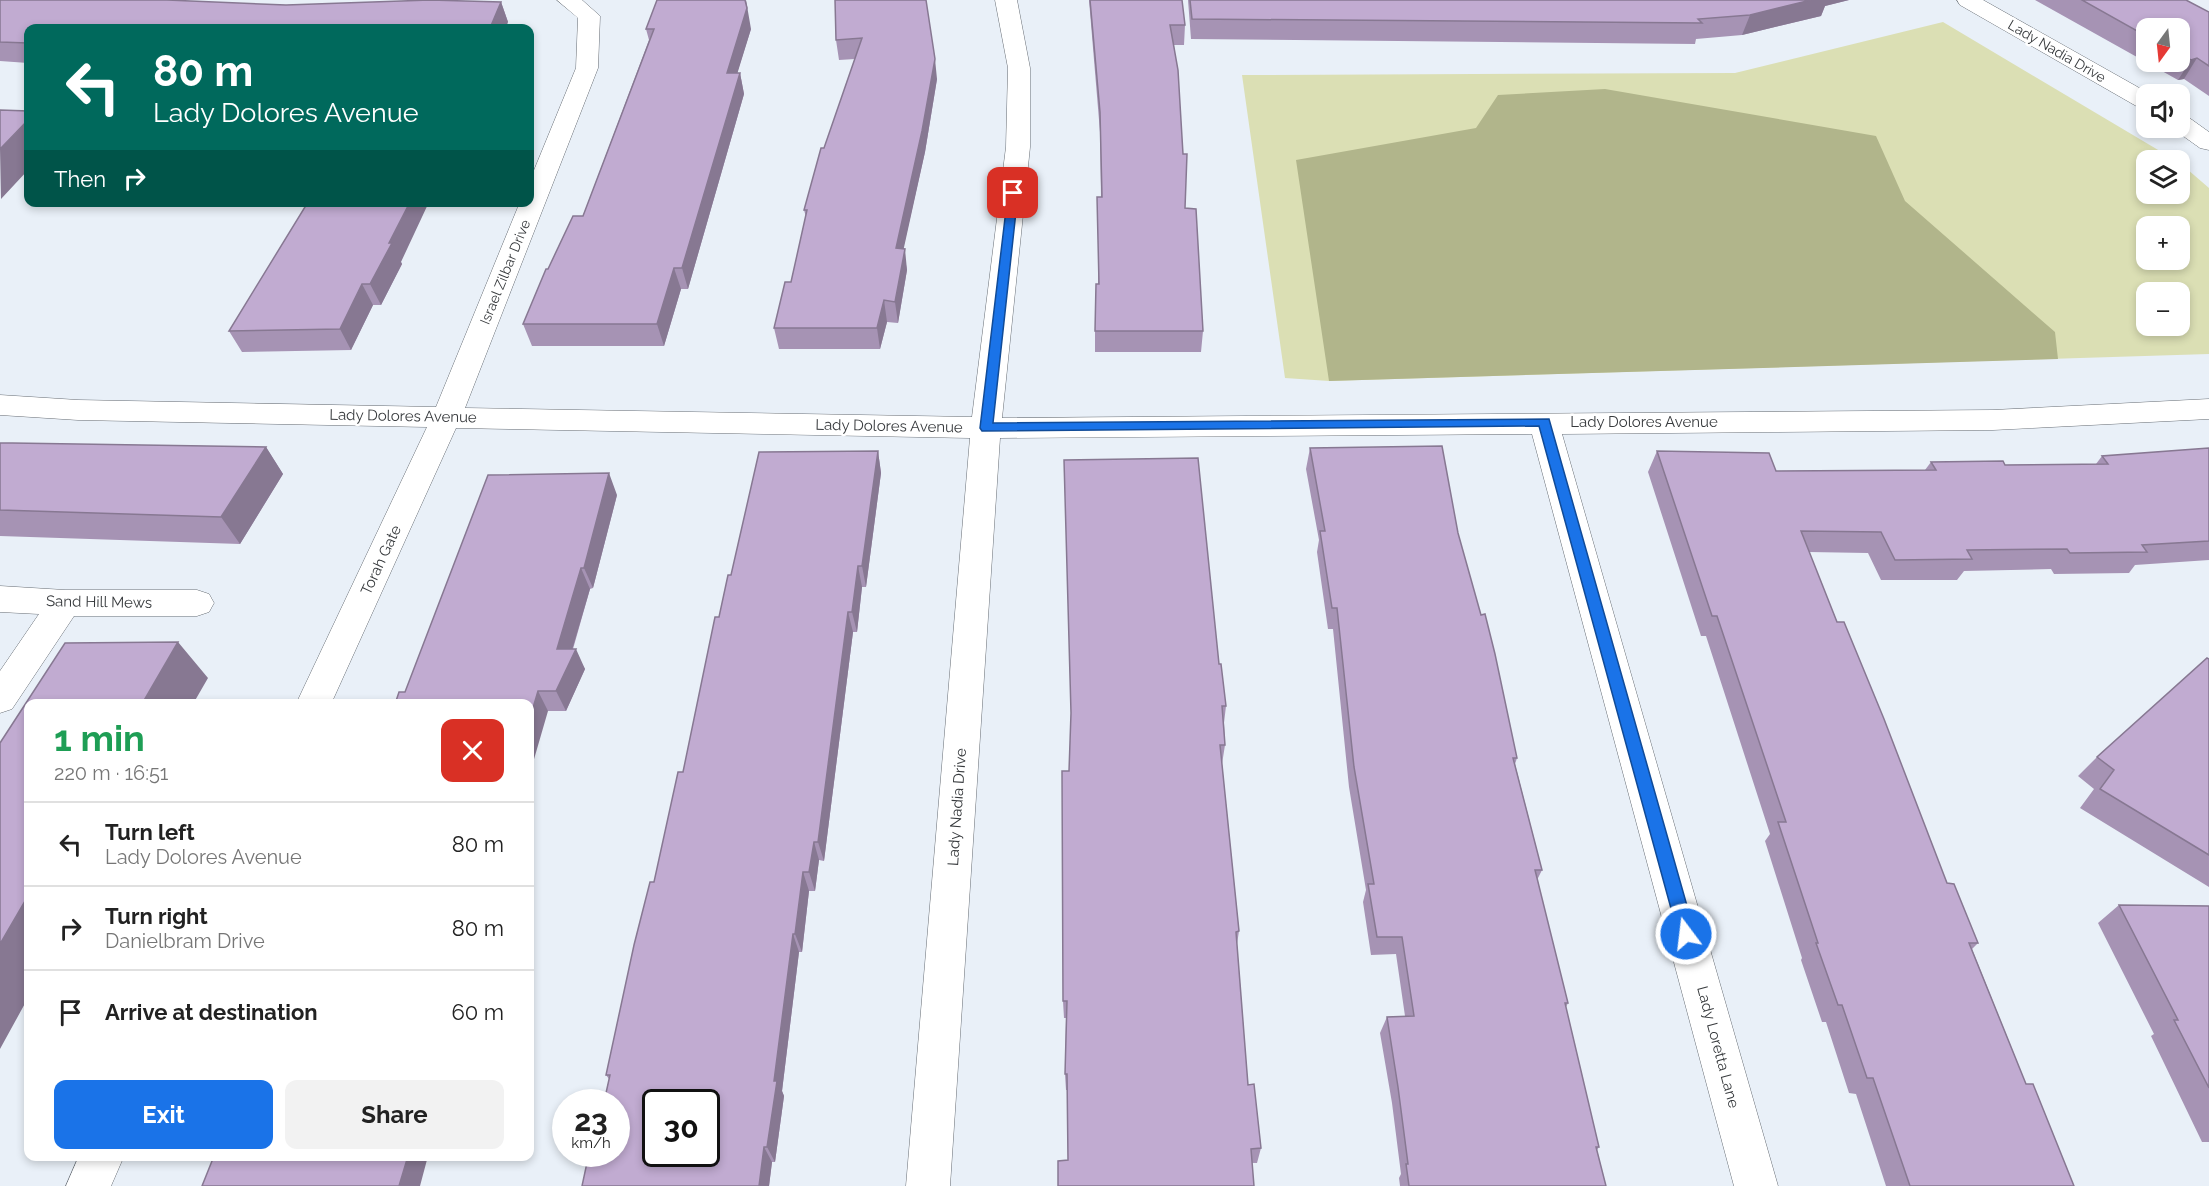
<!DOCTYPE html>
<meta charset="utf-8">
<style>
:root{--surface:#fff;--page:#f2f2f2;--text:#222;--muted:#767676;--line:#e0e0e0;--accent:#1a73e8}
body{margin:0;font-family:Raleway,sans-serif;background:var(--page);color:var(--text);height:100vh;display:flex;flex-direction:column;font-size:22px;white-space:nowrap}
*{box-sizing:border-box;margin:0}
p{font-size:20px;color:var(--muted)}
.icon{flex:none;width:33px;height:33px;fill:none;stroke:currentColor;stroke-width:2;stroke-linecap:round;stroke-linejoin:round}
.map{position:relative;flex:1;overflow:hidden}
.drawer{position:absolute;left:24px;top:699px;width:510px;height:462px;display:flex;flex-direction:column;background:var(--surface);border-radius:12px;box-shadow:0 3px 9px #0003}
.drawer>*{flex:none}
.banner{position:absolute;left:24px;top:24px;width:510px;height:183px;border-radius:12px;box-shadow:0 3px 9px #0003;background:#00695c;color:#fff;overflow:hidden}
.needle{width:39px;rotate:195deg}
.buttons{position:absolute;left:2136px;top:18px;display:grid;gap:12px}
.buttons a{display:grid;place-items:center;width:54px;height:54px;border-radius:12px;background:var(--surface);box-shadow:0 3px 9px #0003;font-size:30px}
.speed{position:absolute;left:552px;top:1089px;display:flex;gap:12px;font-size:30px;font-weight:700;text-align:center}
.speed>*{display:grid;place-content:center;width:78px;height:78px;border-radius:50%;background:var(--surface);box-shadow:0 3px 9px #0003;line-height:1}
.speed small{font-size:15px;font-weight:400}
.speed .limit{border:3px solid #111;border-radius:9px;background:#fff;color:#111}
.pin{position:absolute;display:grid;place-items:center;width:51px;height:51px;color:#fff;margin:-26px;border-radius:12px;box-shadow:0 3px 9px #0006}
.me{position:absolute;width:66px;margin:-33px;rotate:345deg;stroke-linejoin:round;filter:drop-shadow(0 0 4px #0008)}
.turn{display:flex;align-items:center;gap:21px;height:126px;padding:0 30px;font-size:27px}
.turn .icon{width:78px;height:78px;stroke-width:2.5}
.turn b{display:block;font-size:42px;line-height:51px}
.then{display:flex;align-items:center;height:57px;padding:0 30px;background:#0003;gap:12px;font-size:22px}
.round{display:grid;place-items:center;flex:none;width:63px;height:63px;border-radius:12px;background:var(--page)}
.head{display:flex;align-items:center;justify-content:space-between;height:102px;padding:0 30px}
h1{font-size:36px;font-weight:700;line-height:45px;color:#1e9e55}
.cta{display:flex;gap:12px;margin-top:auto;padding:12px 30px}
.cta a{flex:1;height:69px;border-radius:12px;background:var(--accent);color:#fff;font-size:24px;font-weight:700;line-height:69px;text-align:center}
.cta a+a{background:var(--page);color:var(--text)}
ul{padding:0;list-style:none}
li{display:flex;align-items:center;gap:18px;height:84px;padding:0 30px;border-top:2px solid var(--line)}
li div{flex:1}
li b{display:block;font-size:22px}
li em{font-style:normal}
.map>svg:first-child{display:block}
.green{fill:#dbdfb4;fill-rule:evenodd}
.forest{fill:#b1b58b}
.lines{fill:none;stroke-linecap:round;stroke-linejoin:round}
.street-casing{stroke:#686e75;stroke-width:1}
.street{fill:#fff;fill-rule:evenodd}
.wall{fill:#a693b4;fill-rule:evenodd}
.shaded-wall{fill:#877892}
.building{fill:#c1abd1;stroke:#877892;stroke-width:1.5;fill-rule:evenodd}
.route{fill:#1a73e8;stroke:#114b97;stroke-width:1.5}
.labels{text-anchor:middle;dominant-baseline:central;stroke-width:5;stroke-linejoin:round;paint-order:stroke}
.far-street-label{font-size:14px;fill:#373a3d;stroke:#fff}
.street-label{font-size:15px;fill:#373a3d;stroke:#fff}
</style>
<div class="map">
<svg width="2209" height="1186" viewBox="0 0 2209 1186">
<rect width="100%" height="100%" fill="#e9f0f8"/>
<path class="green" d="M1943,22L2175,160H2146V194H2180V163L2209,188V354L1329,381L1285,378L1242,75L1735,73ZM2146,226H2180V260H2146ZM2146,292H2180V326H2146Z"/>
<path class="forest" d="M1605,89L1876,136L1905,201L2055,332L2058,359L1329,381L1296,160L1476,128L1498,95Z"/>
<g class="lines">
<defs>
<path id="street" d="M557,0H582L600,16L598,68L465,408L972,417L1006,147L1008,68L995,0H1017L1030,68V147L1002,418L1993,410L2209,399V419L1993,430L1562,434L1778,1186H1734L1532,434L1000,438L950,1186H906L970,438L456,428L331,704H296L427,427L78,420L0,415V395L78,400L436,407L520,202H530V180L576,68L578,18Z
M1957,0H1983L2150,94H2146V109L2138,107L1960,5Z
M2180,115L2188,117L2209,132V150L2200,148L2172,128H2180Z
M0,586L65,590H197L209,594L214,603L209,612L197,616H74L12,709L0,713V671L39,614L0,612Z
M79,1156H124L111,1186H66Z"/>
</defs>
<use href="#street" class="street-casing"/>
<use href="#street" class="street"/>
</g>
<path class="wall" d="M0,0L286,5L501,2L508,22L28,28V63L0,61Z
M835,0L937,79L925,152L903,249L907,270L898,323L887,322L880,349H779L774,328L791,282L806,217L804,210L855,59L839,60L836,40Z
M1089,0L1185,25L1184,45H1174L1185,208L1203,331L1201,352H1095V331L1098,284L1101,197L1100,132Z
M1188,0H1849L1825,6L1821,16L1742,35L1696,39L1695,44L1191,39Z
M2035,0H2186L2209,12V96L2184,79L2178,80ZM2146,28H2180V62H2146Z
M646,29H751L737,73H740L744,94L688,289H681L664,346H532L523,324L548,269L583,216L649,40Z
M401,262L402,264L381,305H373L351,350L242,352L229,331Z
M0,443L266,447L283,474L240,544L0,536Z
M1310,448L1458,533L1517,758L1515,764L1542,870L1537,880L1568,1003L1566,1007L1599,1147L1597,1150L1606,1186H1400L1399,1178L1401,1174L1392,1103L1380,1033L1387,1017L1405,1016L1396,954L1371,955L1363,902L1366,890L1349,787L1333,629H1328L1317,552L1319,540L1306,469Z
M2209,448V560L2135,565L2129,573L2054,574L2051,569L1964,571L1957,580H1881L1868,553L1809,552L1837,622L1947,883L1978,943L1972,949L2026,1084L2074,1186H1886L1856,1094L1849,1093L1826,1022H1822L1801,960L1802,958L1765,841L1770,834L1706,636H1701L1648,472L1657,451L1776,471L1925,470L1931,462L2005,465L2096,464L2102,456Z
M878,451L881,473L866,587H862L857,632H853L824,861L819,860L815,891H809L802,952H799L782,1091L784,1096L775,1162H772L769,1186H582L592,1158L609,1079L606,1075L654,882L683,772L719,617L731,575Z
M617,495L593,588L590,589L573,649L585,669L566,711H548L405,692Z
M2209,659V887L2080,808L2094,789L2078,776L2097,757Z
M1219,664L1226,706L1224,723L1225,745L1222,764L1239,931L1237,944L1248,1085L1261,1148L1257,1163L1068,1160L1067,1090H1066L1065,1074L1066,1018H1064L1063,1001L1069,771Z
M2119,905L2209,906V1142H2202L2151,1036L2154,1034L2098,923Z"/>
<path class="shaded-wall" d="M746,0L751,29L731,94L727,73Z
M1811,0H1849L1825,6L1821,16L1742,35L1750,15Z
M501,2L508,22L506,28H490Z
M2197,58L2184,79L2178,80L2191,60Z
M935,59L937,79L925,152L899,270L896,248Z
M740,73L744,94L688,289L682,268Z
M28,120V170L1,199L0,149Z
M410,202H429L401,262L402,264L381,305L370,284L389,243Z
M905,249L907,270L898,323L895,302Z
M674,268L681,289L664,346L657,324Z
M362,284L373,305L351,350L340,329Z
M884,300L887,322L880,349L877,328Z
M266,447L283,474L240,544L221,517Z
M878,451L881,473L866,587L862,566Z
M609,473L617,495L593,588L584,568Z
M858,566L862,587L857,632L852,612Z
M581,568L590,589L567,667L576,649L585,669L566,711L556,691L557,649Z
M848,612L853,632L824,861L818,842Z
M178,642L208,678L193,704H142Z
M538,691L548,711L530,773V718Z
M814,842L819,860L815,891L809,872Z
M803,872L809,891L802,952L795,934Z
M28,896V998L0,1049V944Z
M793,934L799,952L782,1091L784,1096L775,1162L767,1147L774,1081Z
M764,1147L772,1162L769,1186H759Z
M408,1156H428L420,1186H399Z"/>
<path class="building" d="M0,0H167L286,5L430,0L501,2L490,28H28V43L0,42Z
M657,0H745L747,8L727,73H740L682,268H674L657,324H523L546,269H548L573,216H583L654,29H646Z
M835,0H926L935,59L922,131L896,248L905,249L895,302L884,300L877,328H774L785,282H791L807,210H804L821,148H824L862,38L836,40Z
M1090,0H1182L1185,25H1170L1178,70L1183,154H1187L1185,208L1196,209L1203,331H1095L1096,284H1099L1097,197H1102L1100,112Z
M1190,0H1811L1750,15L1698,19L1702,23L1192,19Z
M2082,0H2186L2209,12V66L2197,58L2191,60L2180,54V28H2146V36Z
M0,110L28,111V120L0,149Z
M308,202H410L389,243H392L370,284H362L340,329L229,331Z
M0,443H12L266,447L221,517L0,510Z
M1442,446L1458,533L1481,615L1485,614L1495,654L1517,758H1513L1542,870H1535L1568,1003H1565L1599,1147H1596L1606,1186H1409L1406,1164H1408L1398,1087L1387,1017L1414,1016L1402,937H1377L1368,884H1374L1354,767L1337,608H1332L1320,531H1325L1310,448Z
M2209,448V541L2142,545L2147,552L2070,553L2067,549L1967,550L1972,559L1895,560L1881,532L1801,531L1837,622H1844L1884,719L1947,883L1954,884L1978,943H1969L2026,1084H2033L2074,1186H1910L1873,1078H1867L1842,1005H1838L1816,943H1818L1778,822H1786L1717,616H1712L1657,451L1769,453L1776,471L1936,470L1931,462L2003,461L2005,465L2108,464L2102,456Z
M878,451L862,566H858L852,612H848L818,842H814L809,872H803L795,934H793L774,1081H777L767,1147H764L759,1186H582L588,1158H592L593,1154H616V1102H604L610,1075H606L634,945L650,882H654L678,772H683L715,617H719L728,575H731L759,452ZM656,1102H706V1154H656Z
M1198,458L1219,664H1221L1226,706H1222L1225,745H1220L1239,931L1236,932L1248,1085L1254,1084L1261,1148L1251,1149L1254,1186H1058V1161L1068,1160L1067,1074H1065L1067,1001H1063L1062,771H1069L1071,713L1064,460Z
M609,473L584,568H581L557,649H576L556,691H538L530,718V704H395L399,692H405L488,475Z
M178,642L142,704H28V896L0,944V743L65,643Z
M2207,658L2209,659V855L2100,789L2114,770L2097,757Z
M2119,905L2209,906V1088L2174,1020H2178Z
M214,1156H408L399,1186H202Z"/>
<path class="route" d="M1013,190L1018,193L993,423L1549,419L1695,934L1692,940L1686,942L1681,940L1678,934L1539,426L982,431L980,428L1008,193Z"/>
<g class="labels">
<g class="far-street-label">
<text transform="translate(2057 51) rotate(30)">Lady Nadia Drive</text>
<text transform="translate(505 272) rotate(-68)">Israel Zilbar Drive</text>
</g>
<g class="street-label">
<text transform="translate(403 416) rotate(1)">Lady Dolores Avenue</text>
<text x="1644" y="422">Lady Dolores Avenue</text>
<text transform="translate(889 426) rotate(1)">Lady Dolores Avenue</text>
<text transform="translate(381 560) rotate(-65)">Torah Gate</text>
<text transform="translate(99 602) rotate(1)">Sand Hill Mews</text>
<text transform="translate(957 807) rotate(-86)">Lady Nadia Drive</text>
<text transform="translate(1718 1047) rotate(75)">Lady Loretta Lane</text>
</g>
</g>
</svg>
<div class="buttons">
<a><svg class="needle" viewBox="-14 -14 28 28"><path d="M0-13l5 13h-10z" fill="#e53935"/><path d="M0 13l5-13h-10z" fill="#767676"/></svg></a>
<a><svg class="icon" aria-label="sound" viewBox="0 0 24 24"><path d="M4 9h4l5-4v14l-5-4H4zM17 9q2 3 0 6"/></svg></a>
<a><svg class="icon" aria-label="layers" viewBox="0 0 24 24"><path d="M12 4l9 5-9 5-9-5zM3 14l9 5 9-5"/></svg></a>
<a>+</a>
<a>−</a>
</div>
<div class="speed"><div>23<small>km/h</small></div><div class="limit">30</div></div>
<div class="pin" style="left:1013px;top:193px;background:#d93025"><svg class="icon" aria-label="arrive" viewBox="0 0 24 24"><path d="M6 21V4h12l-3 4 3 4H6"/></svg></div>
<svg class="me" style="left:1686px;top:934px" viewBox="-20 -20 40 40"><circle r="17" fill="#1a73e8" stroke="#fff" stroke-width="3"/><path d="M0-11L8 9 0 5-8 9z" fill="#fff"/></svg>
<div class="banner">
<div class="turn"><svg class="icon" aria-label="left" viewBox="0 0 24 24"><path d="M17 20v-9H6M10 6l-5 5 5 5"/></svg><div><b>80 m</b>Lady Dolores Avenue</div></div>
<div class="then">Then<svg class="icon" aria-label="right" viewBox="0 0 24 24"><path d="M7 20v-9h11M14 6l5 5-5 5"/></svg></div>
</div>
<section class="drawer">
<div class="head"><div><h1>1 min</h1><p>220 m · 16:51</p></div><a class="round" style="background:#d93025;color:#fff"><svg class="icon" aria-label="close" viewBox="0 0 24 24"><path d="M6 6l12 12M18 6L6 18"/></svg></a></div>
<ul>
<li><svg class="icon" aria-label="left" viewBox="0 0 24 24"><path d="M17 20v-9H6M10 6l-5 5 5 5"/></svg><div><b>Turn left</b><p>Lady Dolores Avenue</p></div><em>80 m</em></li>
<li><svg class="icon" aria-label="right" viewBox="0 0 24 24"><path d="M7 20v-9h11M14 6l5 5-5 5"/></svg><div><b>Turn right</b><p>Danielbram Drive</p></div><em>80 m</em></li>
<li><svg class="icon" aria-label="arrive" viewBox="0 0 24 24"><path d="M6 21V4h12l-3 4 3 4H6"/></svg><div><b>Arrive at destination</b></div><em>60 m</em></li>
</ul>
<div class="cta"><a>Exit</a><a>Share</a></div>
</section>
</div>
